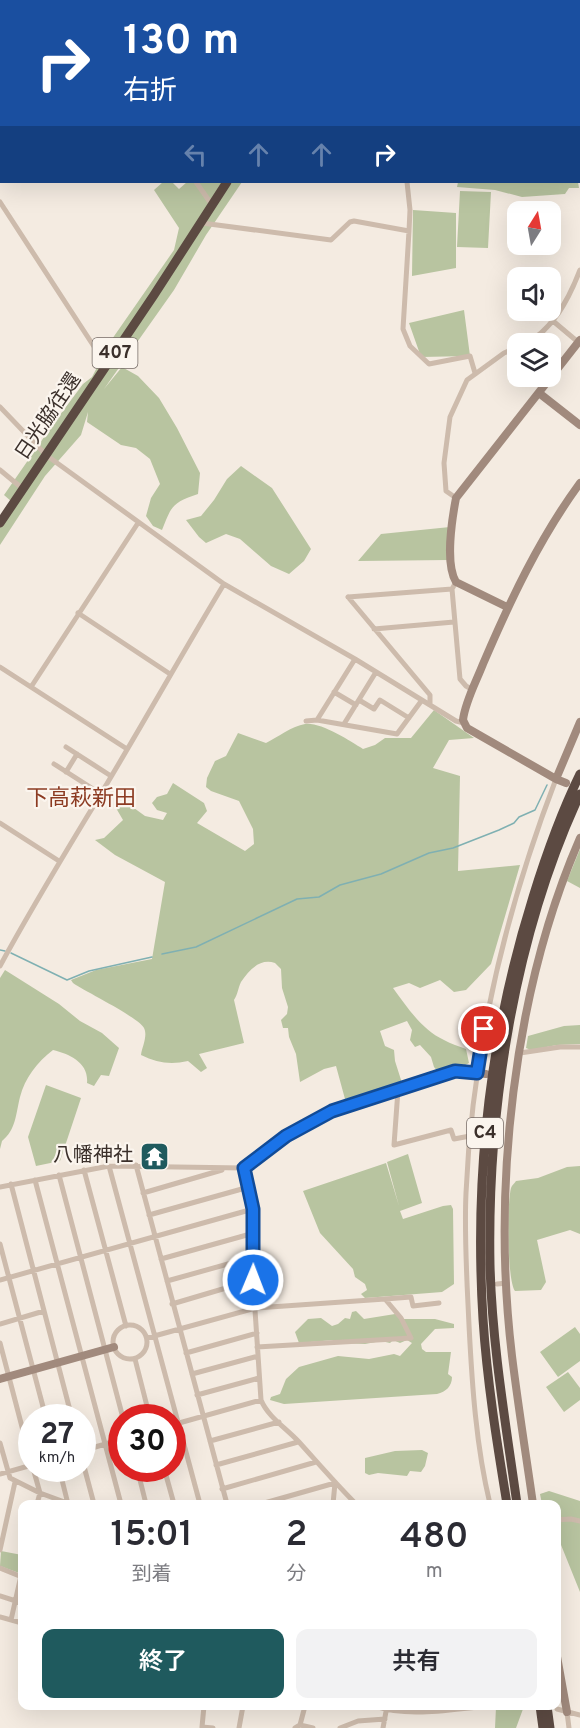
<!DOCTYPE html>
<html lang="ja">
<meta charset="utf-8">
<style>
:root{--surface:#fff;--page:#f2f2f3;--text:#2b2b33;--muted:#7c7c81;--accent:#1f5a5e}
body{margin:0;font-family:Overpass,"Noto Sans JP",sans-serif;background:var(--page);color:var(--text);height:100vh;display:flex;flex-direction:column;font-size:22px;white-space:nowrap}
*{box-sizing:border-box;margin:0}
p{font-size:20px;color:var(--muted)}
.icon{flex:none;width:33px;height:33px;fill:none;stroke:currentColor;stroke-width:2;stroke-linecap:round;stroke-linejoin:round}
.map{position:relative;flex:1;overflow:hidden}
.details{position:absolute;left:18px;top:1500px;width:543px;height:210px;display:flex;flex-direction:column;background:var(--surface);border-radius:12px;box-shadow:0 6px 24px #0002}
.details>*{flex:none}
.banner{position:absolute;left:0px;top:0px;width:580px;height:183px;box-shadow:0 6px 24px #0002;background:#1a4fa0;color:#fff;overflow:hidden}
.needle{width:39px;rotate:11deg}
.buttons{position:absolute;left:507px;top:201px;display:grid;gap:12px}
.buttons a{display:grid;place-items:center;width:54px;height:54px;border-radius:12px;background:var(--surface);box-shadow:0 6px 24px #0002;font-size:30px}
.speed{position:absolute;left:18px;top:1404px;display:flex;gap:12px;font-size:30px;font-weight:700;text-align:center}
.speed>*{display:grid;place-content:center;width:78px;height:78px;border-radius:50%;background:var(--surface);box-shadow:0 6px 24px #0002;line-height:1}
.speed small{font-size:15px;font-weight:400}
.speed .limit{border:9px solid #d22;background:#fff;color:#111}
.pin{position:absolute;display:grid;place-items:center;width:51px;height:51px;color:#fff;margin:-26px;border:3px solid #fff;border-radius:50%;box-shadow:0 2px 6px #0007}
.me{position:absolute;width:66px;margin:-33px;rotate:1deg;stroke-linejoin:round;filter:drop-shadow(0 0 4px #0008)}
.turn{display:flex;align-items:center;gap:21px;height:126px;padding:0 24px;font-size:27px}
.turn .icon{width:78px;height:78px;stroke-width:2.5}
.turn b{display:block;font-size:42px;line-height:51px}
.lanes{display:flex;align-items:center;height:57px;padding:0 24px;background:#0003;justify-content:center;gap:30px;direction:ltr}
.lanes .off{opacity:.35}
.eta{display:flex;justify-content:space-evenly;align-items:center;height:102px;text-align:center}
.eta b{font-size:36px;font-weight:600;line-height:42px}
.action{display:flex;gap:12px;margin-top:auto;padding:12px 24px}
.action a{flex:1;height:69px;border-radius:12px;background:var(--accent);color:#fff;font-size:24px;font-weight:600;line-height:69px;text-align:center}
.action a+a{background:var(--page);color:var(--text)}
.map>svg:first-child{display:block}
.green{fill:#b8c4a0}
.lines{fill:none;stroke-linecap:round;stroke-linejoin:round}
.stream{stroke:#7fb0b2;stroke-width:1.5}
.street{stroke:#cdbbac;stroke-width:5}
.secondary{stroke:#a18a7d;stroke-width:8}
.highway{stroke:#5c4a42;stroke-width:9}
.route-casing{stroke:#114b97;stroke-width:15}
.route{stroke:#1a73e8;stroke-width:10}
.labels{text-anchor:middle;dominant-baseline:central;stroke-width:4.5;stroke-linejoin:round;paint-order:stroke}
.shield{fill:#fbf5ee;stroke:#756b66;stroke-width:1.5}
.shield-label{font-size:18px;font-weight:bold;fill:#3b302b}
.street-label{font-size:20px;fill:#3b302b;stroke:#fbf5ee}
.poi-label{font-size:20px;fill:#3b302b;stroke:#fbf5ee;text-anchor:end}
.quarter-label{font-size:22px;fill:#8c3b22;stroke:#fbf5ee}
</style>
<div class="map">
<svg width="580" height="1728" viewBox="0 0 580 1728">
<rect width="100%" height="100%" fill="#f4ebe1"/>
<path class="green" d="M163,182H172L179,189L187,182H242L206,235L174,290L104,389L122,367L138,376L159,398L177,428L200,473L198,494C172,503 172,505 162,530L153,526L146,516L151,498L160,484L150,459L136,448L121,445L87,422L88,412L81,435L45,476L0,545V520L12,502L4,495L51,427L83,384L92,377L110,342L174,250L179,228L154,190Z
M458,182H578L579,188H569L565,194L522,197L495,190L457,187Z
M460,191L491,192L488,248L457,247Z
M413,210L456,213V268L412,276Z
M464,310L470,356L421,357L409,323Z
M241,466L272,488L311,549L304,561L289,574L271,566L240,539L226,534L206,543L199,537L186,520L201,516L214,500L227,479Z
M450,527L448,560L358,561L381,534Z
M434,710L474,738L449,740L433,768L460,776L458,871L520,865L491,964L466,990L454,992L440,980L420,988L409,983L393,988C407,1007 422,1030 444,1040C451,1044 459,1046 466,1049L469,1063L452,1072L439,1073L434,1067L431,1057L420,1045L415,1047L410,1040L412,1030L407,1021L380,1031L385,1046L394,1050L395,1061L402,1083L398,1086L345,1099L336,1066L324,1069L300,1082L296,1054L289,1037L288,1028H283L281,1020L287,1014L288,1007L282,988L281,969L275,963C260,958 249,970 241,982C238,988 238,994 234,1000L244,1043L199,1054L207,1068L201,1072L188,1061C171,1065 157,1063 141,1055C142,1047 148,1036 144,1028C138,1017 86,992 73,983L71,980L96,970L152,959L165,882L115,855L95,840L104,838L123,820L116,808L123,800L145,816L163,820L167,813L157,810L152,803L157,797L167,794L173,783L204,803L207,811L197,823L245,851L254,844L253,829L239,801L211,791L206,787L207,778L215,761L226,756L238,733L266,743C278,737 292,726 305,724C321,722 350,741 363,749L375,745L385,738H411Z
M580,849V888L567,881Z
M5,970L59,1004L80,1021L102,1033L119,1048L109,1076L101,1075L94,1086L87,1083C89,1063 70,1054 53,1050C37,1062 25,1078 20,1097C16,1113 16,1130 2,1141L0,1149V978Z
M580,1025V1044L557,1045L531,1050L526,1048L528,1036L564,1026Z
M46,1085L81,1098L60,1161L36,1166L28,1137Z
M408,1154L422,1203L400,1211L403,1219L443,1206L451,1205L453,1209L454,1284L442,1292L365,1298L361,1294L367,1290L365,1284L355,1277L353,1269L320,1233L303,1191L386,1163L399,1206L387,1162Z
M580,1166V1234L570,1230L537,1240L546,1282L541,1290L515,1291C507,1281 507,1203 511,1188C512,1185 514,1184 516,1181L538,1178L567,1167Z
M356,1311L364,1319L395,1314L404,1319H435L454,1324V1328L435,1329L421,1344L422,1349L426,1352H451L448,1374L452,1377C452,1386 446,1392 437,1394L284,1404L270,1400L271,1397L280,1394L286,1379L299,1367L338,1356L369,1359L394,1354L400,1356L412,1343L407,1340L400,1343L393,1340L390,1343L381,1341L365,1344L342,1343L334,1340L299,1343L295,1332L308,1319L321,1318L332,1326L338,1324L345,1318L350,1319L352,1312Z
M575,1327L580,1334V1361L558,1377L540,1352Z
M568,1372L580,1388V1400L564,1412L546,1387Z
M422,1450L428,1453L425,1466L421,1472L410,1471L407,1476L378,1473L369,1475L365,1473V1458L395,1451Z
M549,1491L580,1501V1592L557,1535L556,1504H542L540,1494Z
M1,1551L22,1555L19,1573L0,1566Z
M507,1706H521L523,1709L516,1728H495L496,1707Z"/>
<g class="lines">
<path class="stream" d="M0,950L5,951
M11,953L67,980L89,971L152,957
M162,954L196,947L297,899L319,897L340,885L381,874L429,853L453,848L499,830L514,823L519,817L535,810L547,785"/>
<path class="street" d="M78,0V2
M286,0L287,2
M217,2L219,0
M416,2V0
M563,2V0
M0,141L2,140
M196,182L212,205
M0,202L106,365
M202,223L331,240L350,222L354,221L409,231L410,210L407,182
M409,231L403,329L410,346L429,364L470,356L475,373
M553,321L578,342
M525,344C553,330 569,299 580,270
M0,407L46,455L224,584L355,659L456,721L464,723
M0,470L23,489
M456,498L446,491L444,463L450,417L467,380L504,353L518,347
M456,582L452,589L460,679L466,686L473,690
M348,597L430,695V705
M348,597L452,589
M78,613L170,674
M374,629L454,622
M0,667L127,749
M31,687L138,523
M334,692L356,705
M359,700L374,709L380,700L409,718
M317,720L355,659
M306,721L317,720L397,734L422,700
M344,724L376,672
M66,747L111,776
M54,764L101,794
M66,772L77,754
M0,823L59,861
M0,966C27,916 56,868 85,820C133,742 177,662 224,584
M520,1053L560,1047H580
M398,1090L394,1145L451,1130L454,1139L470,1136
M136,1165L227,1504
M109,1166L200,1504
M244,1168L253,1209V1280L261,1400C268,1417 286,1428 299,1442C318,1463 336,1484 356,1504
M84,1170L126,1326
M59,1175L123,1418
M35,1180L121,1504
M11,1184L72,1418
M0,1187L109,1166L244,1168L286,1136L332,1111L455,1071L477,1073
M143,1193L222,1170
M149,1215L249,1187
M0,1244L46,1418
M161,1259L254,1233
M0,1280L253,1209
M167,1281L253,1257
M497,1284L507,1283
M385,1299L411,1297L413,1306L439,1303
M172,1304L253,1280
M0,1324L44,1311
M113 1342a17 17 0 1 1 34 0a17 17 0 1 1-34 0Z
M147,1338L256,1308L385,1299L401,1318L411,1338L257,1347
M0,1343L32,1465
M186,1353L257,1333
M135,1359L150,1418
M192,1374L258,1356
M197,1395L259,1378
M172,1425L261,1400
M210,1441L279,1422
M0,1443L10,1478L40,1493L70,1504
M82,1451L122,1439
M82,1459L94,1504
M216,1465L298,1442
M33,1468L40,1493L37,1504
M59,1468L68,1504
M137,1468L146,1504
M164,1468L174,1504
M0,1474L32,1465
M222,1489L316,1462
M261,1504L335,1483L333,1504
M490,1504C476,1446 472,1384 469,1325C467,1281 464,1237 466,1193C472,1051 505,912 556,779
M556,1520L571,1519L580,1521
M0,1550L15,1482
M0,1568L22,1577
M0,1596L22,1603
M0,1617L22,1623
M11,1620L22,1571
M204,1706L202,1727L213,1728
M374,1706C410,1718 451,1709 488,1706
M533,1706H534
M557,1709L580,1715
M567,1712L569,1728
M300,1725L305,1706
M239,1728L243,1706
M295,1728L300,1725L313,1728
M340,1728L358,1721L385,1719
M383,1728L387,1706"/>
<path class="secondary" d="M532,0L533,2
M542,0L543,2
M579,45L580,46
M579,57L580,58
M539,393L580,425
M507,607L456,582C445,564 452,519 456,498L580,340
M556,779L580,722
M566,783L556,779L467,728L463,720C465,702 476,682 483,664C510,601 539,539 580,483
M477,1073L486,1074
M0,1379L114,1347
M533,1504C526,1455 518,1405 512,1356C492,1189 513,992 580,838
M556,1651L567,1712"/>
<path class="highway" d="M339,2L340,0
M0,523L154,295L227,182
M507,1504C497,1443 487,1381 483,1319C474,1176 490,1034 533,897C546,855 561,813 580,774
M517,1504C506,1425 492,1345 490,1265C487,1109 514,936 580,794
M540,1706L543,1728
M547,1706L550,1728"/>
</g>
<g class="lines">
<defs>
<path id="route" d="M253,1280V1209L244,1168L286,1136L332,1111L455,1071L477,1073L484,1029"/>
</defs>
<use href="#route" class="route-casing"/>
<use href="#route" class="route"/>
</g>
<defs>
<symbol id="temple-square" viewBox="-11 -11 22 22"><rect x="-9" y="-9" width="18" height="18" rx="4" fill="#1f5a5e" stroke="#fbf5ee"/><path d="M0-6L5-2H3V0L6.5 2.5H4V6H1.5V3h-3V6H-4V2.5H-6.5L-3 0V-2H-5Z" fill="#fff"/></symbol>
</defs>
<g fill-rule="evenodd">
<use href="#temple-square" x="138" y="1140" width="33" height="33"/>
</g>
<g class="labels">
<g class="shield">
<rect x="92.5" y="338" width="45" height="30" rx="4.5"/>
<rect x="467" y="1118" width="36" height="30" rx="4.5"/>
</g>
<g class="shield-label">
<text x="115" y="353">407</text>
<text x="485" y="1133">C4</text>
</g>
<g class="street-label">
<text transform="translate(49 417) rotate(-56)">日光脇往還</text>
</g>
<g class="poi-label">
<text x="133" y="1156">八幡神社</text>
</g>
<g class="quarter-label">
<text x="81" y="799">下高萩新田</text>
</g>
</g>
</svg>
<div class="buttons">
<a><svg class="needle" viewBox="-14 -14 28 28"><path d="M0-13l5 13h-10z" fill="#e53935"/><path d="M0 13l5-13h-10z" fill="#7c7c81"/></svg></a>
<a><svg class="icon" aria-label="sound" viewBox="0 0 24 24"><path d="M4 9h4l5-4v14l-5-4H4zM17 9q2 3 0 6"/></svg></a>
<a><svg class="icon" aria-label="layers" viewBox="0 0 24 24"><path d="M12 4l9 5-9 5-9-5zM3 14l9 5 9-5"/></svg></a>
</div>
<div class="speed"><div>27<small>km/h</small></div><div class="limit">30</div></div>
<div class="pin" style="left:484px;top:1029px;background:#d93025"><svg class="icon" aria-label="arrive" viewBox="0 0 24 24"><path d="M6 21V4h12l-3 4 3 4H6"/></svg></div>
<svg class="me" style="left:253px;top:1280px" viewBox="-20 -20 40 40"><circle r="17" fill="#1a73e8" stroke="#fff" stroke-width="3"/><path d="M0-11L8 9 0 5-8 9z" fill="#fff"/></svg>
<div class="banner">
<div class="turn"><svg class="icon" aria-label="right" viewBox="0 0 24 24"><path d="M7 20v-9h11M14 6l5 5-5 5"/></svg><div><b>130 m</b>右折</div></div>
<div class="lanes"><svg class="icon off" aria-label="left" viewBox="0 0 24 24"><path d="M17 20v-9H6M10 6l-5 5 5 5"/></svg><svg class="icon off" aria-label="ahead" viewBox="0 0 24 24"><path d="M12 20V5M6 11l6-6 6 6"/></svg><svg class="icon off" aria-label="ahead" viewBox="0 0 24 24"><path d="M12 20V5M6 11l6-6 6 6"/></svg><svg class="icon" aria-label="right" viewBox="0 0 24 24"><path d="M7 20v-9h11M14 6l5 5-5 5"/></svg></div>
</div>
<section class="details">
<div class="eta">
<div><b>15:01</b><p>到着</p></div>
<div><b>2</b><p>分</p></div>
<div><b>480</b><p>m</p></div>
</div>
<div class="action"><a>終了</a><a>共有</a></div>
</section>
</div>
